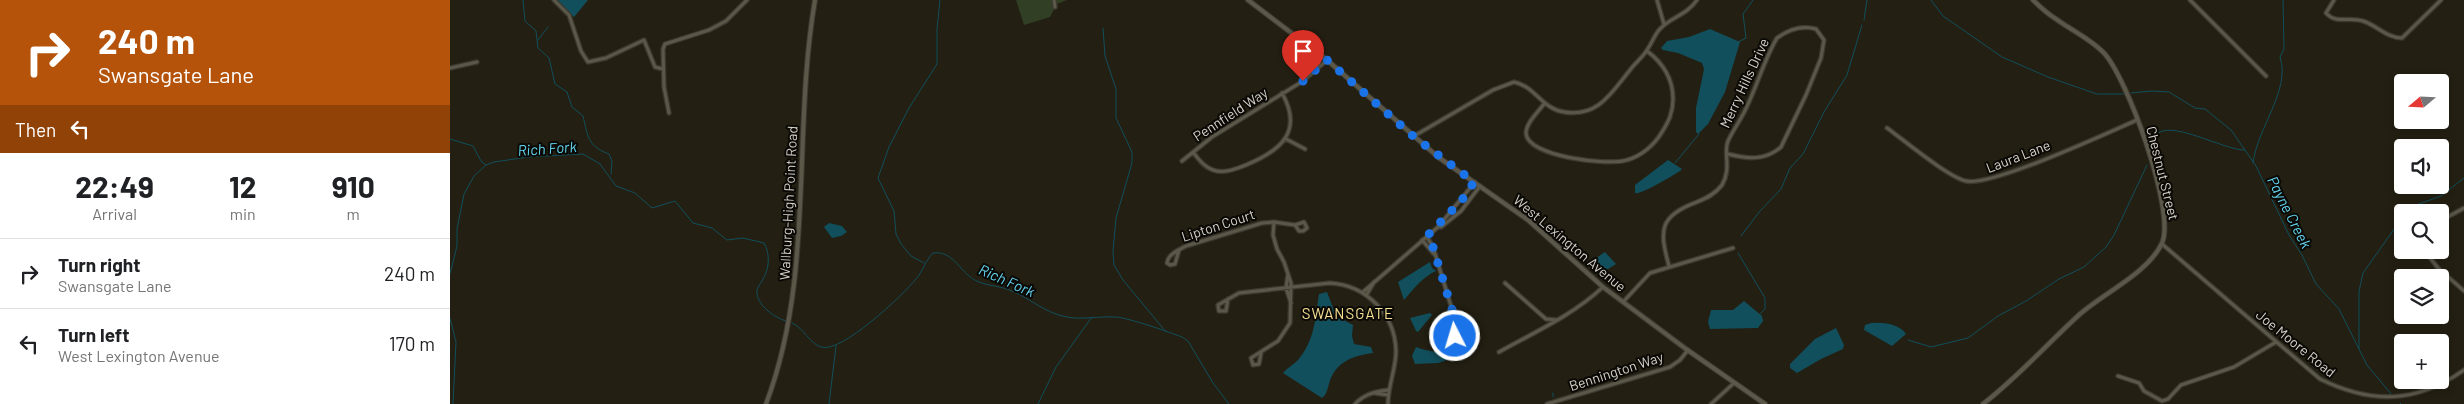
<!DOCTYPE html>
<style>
:root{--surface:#fff;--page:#f6f6f6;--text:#202124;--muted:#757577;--line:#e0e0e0}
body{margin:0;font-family:Barlow,sans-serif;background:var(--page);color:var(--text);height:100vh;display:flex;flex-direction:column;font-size:19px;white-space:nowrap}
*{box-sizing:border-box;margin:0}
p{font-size:16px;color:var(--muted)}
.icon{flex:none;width:28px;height:28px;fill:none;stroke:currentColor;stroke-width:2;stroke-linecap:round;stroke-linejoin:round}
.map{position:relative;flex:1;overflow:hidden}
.sheet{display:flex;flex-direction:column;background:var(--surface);width:450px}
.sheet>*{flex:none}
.hud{background:#b45309;color:#fff;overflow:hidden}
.needle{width:32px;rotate:251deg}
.tools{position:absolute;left:1944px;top:74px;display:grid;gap:10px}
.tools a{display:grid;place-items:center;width:55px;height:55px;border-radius:5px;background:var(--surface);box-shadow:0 2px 8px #0003;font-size:25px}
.pin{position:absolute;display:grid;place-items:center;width:42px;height:42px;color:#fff;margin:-51px -21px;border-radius:50% 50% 50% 0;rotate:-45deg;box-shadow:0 0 5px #0007}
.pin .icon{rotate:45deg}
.me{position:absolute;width:55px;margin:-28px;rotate:355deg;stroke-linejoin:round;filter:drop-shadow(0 0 4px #0008)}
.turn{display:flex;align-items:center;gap:18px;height:105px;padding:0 15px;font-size:22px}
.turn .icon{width:65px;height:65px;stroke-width:2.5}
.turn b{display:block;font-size:35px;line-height:42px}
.then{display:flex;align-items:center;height:48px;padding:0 15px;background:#0003;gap:10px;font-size:19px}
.eta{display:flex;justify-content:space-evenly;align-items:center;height:85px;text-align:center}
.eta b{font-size:30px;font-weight:700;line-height:35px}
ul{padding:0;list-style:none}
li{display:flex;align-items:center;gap:15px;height:70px;padding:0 15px;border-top:1px solid var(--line)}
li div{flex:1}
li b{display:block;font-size:19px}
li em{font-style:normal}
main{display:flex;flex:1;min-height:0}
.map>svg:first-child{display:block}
.green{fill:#314024}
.water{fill:#114f5c}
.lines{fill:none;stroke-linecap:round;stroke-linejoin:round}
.stream{stroke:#114f5c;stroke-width:1}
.minor-casing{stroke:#3c3931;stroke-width:5.5}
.tertiary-casing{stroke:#3c3931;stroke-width:6}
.minor{stroke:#5b5749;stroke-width:3}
.tertiary{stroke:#5b5749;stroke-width:4}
.route{stroke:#1a73e8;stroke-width:9;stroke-dasharray:0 16.2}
.labels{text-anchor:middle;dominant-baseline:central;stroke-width:4;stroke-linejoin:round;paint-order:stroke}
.street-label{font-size:14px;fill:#d5d2ca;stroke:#0b0905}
.water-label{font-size:15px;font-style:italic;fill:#63d5ef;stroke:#0b0905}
.neighbourhood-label{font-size:15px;letter-spacing:1px;fill:#f7e294;stroke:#0b0905}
</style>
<main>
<section class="sheet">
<div class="hud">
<div class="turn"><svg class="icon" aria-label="right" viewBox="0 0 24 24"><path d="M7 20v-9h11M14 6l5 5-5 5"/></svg><div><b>240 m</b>Swansgate Lane</div></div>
<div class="then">Then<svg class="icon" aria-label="left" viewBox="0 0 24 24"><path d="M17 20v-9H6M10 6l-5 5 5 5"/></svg></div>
</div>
<div class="eta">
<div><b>22:49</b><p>Arrival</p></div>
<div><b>12</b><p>min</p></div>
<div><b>910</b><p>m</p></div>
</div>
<ul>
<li><svg class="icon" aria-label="right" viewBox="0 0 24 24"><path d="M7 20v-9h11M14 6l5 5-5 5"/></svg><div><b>Turn right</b><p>Swansgate Lane</p></div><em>240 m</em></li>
<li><svg class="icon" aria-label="left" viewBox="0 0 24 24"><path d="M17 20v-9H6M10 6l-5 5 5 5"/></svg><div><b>Turn left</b><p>West Lexington Avenue</p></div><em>170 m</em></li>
</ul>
</section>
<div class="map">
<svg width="2014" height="404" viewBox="0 0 2014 404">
<rect width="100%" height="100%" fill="#231f12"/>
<path class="green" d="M566,0H617L607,4L600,17L574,25Z"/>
<path class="water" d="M106,0H138L124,17Z
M1260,29L1290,42L1275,92L1258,124L1248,134L1246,132V108L1254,69L1252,63L1228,53L1213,50L1211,48L1217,41L1239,37Z
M1218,160L1232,169L1230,171C1222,176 1191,195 1185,193V185Z
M379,223L392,226L397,232L391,236L382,238L374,227Z
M1155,252L1166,264L1150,274L1142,265L1149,256Z
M980,262L982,268L986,271C972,277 963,290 954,300L948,282Z
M877,292L886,316L903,325L902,336L904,344L921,347L923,353C902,356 885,362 879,384C877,390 877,394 872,398L833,373C837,368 843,365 848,360C865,340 865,319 869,294Z
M1294,301L1312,316L1313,321L1308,328L1260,329L1258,322L1261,310H1283Z
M980,313L982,315L968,332L966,331L960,318Z
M1421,323C1433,322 1450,324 1456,334L1442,346L1414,330L1415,325Z
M1386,328L1394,345L1393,349L1371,359L1347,373L1340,368V364L1365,339Z
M966,347C976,352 994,351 1002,358L989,363L965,364L962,356Z"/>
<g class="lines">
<path class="stream" d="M73,0L75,21L86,31L88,48L99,58L105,84L117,92L122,107L133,116C138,136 137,146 159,154L162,161L161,174
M1481,0L1493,16L1552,57L1598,77L1647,94H1674
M1414,20L1417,0
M653,28L655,56L666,89V118L682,152V163L666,218L663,251L664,265L673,280L716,332
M88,40L98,27
M1288,42L1296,38L1293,14L1303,0
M1681,93L1702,91L1719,92L1745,108L1755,109L1781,130L1806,166L1839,235L1852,255L1866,284L1889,309L1917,365L1942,395
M0,139L23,146L31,161L36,165
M1703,159C1704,152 1702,143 1706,136C1717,117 1775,151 1795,150
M1225,163L1249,134
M1803,163C1807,128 1841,90 1830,57L1834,49L1833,0
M1956,212L1966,205L1991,196L2014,178
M1291,236L1310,211L1331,189L1340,168L1353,154L1374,112L1397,75L1412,25
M1288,253L1315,298V309L1310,314
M474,263L461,256L451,244L446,234L444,211L428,178L439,147L459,108L487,64V29L490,0
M0,274L7,246V229L14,194L24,176L36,165L44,162L78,157L133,154L150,164L166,186L185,193L202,208L225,201L243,223L262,228L277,240L293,238L314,243C321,256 319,269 312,281C310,284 307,288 307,291C306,305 325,318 336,321
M0,318L6,342L3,404
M342,323C354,328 359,343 371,347C391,354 453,295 466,279C473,271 475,261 483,253C505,250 510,275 529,282C539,286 551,286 562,291C581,299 595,313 617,317C632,320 650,316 666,317C679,318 719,332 732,337L738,341L763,383L779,404
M1458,340L1481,347L1518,338L1548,316L1576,301L1609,279L1634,267L1656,247L1664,235L1697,165
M1909,349V291L1913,273L1952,218
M1103,393V397
M1950,403L1951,404
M379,404L386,346
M588,404L606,367L642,317"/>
<defs>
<path id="minor" d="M104,0L119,15L131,51L138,62L156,58L194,40L205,67L213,69
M604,0L605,7
M1207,0L1214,24
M1740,0L1816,76
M1884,0L1876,13C1887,25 1899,16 1913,21C1926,25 1937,38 1952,38L1991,0
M0,68L27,62
M866,68L872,56
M1094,104C1088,112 1076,123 1076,133C1077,157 1159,166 1177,160C1192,156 1205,144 1212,132C1219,121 1223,112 1223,99C1223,78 1213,63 1197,51
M219,113L214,87L213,49L215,44L259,30L276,21L297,0
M1437,128C1455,141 1498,177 1516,181C1541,187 1657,133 1687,120
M964,136L1043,90L1064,82C1085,86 1092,109 1114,112C1148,118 1162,92 1180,70C1185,63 1193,57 1197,50C1202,43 1204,36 1209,30C1220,17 1236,16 1247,0
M836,139L855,149
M743,152C748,159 754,167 763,170C774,174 785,169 796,165C830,151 854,132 832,93
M732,161L762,137L853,81L877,60
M1990,221L2014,208
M988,227H991L1011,211L1030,186
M977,237L983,247L1008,329L1012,330L1013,334L1012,337L1005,336L1008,329
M972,240L984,254
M1712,244L1870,379C1921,404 1966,404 2014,370
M729,250L725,264L720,265L717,263C718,254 729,250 736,246L812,223L824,222L845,225L849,231H853L857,228L854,222L845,225
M1974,250L1988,268L2014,291
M1219,266C1209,230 1209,216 1247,202C1257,198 1265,194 1272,185C1282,168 1273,153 1278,141C1284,128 1293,117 1298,104C1308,83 1315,58 1327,38C1338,30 1352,25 1366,29L1374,40L1371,58L1356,95L1331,147C1315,161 1297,159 1278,154
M838,274L836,288L841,303
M1055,283L1096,319L1107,320
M913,292L988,227L1025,182
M917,294L924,282
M778,299L776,311H769L768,305L789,293L880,283C915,285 945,313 946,351C946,369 938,385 938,404
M1173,302L1200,273L1283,248
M1049,352C1085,332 1123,315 1153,287
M811,353L809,364L803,365L801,358L828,341L840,323L841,283L834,262L827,249L823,235L824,222
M1668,376L1689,383L1694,391L1712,401L1718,399L1731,385L1784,367L1826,342
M924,393L938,395
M905,404C913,395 927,391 938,390
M1097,404L1220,367L1230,360L1238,350
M1261,404L1284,383"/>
<path id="tertiary" d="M798,0L877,60L988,157L1078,220L1153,287L1236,349L1315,404
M316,404C365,275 342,134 365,0
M1533,404C1568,377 1597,344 1630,314C1654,293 1699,272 1712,243C1726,212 1677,76 1653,52C1639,38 1621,30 1606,19C1598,14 1590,7 1583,0"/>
</defs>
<use href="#minor" class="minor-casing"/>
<use href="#tertiary" class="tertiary-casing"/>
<use href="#minor" class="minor"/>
<use href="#tertiary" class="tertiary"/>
</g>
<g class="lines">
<path class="route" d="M853,81L877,60L963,136L1024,182L1012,200L977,236L983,247L1008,329L1005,336"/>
</g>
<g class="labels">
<g class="street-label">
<text transform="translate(1294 83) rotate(-65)">Merry Hills Drive</text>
<text transform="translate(780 114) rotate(-33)">Pennfield Way</text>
<text transform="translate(1568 156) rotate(-21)">Laura Lane</text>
<text transform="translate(1713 173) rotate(76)">Chestnut Street</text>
<text transform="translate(338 203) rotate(-87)">Wallburg-High Point Road</text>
<text transform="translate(768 225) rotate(-18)">Lipton Court</text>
<text transform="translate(1120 243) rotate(40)">West Lexington Avenue</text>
<text transform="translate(1846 343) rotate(39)">Joe Moore Road</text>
<text transform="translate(1166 371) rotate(-18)">Bennington Way</text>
</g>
<g class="water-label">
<text transform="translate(97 148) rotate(-4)">Rich Fork</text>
<text transform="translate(1840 212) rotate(63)">Payne Creek</text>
<text transform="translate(557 280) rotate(24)">Rich Fork</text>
</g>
<g class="neighbourhood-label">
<text x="898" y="313">SWANSGATE</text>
</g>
</g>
</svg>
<div class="tools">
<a><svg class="needle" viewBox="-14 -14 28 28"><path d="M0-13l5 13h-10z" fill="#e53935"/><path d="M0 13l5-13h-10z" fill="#757577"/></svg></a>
<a><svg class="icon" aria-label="sound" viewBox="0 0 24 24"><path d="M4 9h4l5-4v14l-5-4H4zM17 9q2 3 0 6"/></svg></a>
<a><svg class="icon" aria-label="search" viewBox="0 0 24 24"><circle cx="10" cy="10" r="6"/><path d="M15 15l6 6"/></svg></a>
<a><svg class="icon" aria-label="layers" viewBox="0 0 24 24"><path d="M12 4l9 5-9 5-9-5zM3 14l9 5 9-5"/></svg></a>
<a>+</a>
</div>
<div class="pin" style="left:853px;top:81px;background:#d93025"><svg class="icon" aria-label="arrive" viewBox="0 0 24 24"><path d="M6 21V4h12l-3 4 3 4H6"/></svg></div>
<svg class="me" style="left:1005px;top:336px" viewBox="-20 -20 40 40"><circle r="17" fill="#1a73e8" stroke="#fff" stroke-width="3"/><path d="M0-11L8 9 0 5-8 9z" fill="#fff"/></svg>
</div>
</main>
